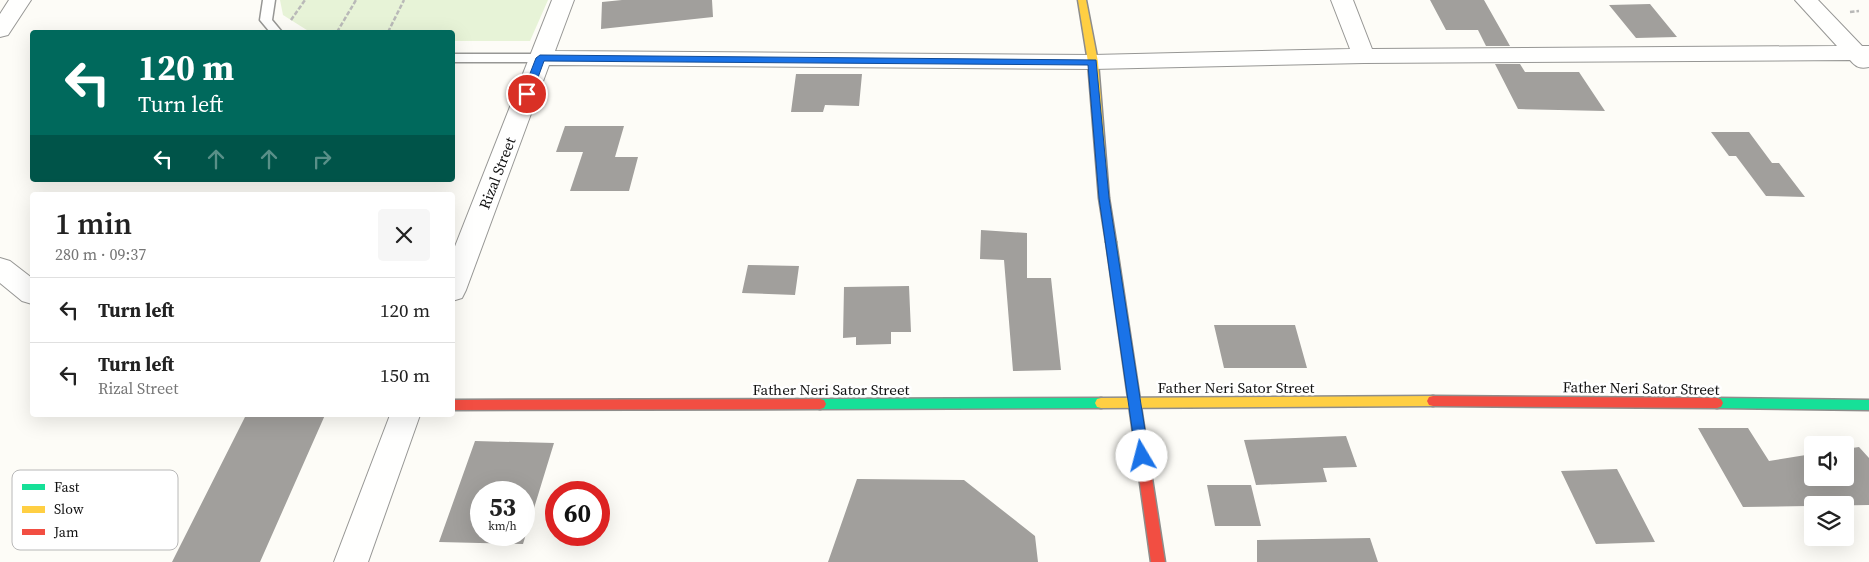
<!DOCTYPE html>
<meta charset="utf-8">
<style>
:root{--surface:#fff;--page:#f6f6f6;--text:#222;--muted:#767676;--line:#e0e0e0}
body{margin:0;font-family:"Source Serif 4",serif;background:var(--page);color:var(--text);height:100vh;display:flex;flex-direction:column;font-size:19px;white-space:nowrap}
*{box-sizing:border-box;margin:0}
p{font-size:16px;color:var(--muted)}
.icon{flex:none;width:28px;height:28px;fill:none;stroke:currentColor;stroke-width:2;stroke-linecap:round;stroke-linejoin:round}
.map{position:relative;flex:1;overflow:hidden}
.sheet{position:absolute;left:30px;top:192px;width:425px;height:225px;display:flex;flex-direction:column;background:var(--surface);border-radius:5px;box-shadow:0 5px 20px #0002}
.sheet>*{flex:none}
.hud{position:absolute;left:30px;top:30px;width:425px;height:152px;border-radius:5px;box-shadow:0 5px 20px #0002;background:#00695c;color:#fff;overflow:hidden}
.fabs{position:absolute;left:1804px;top:436px;display:grid;gap:10px}
.fabs a{display:grid;place-items:center;width:50px;height:50px;border-radius:5px;background:var(--surface);box-shadow:0 5px 20px #0002;font-size:25px}
.speed{position:absolute;left:470px;top:481px;display:flex;gap:10px;font-size:25px;font-weight:700;text-align:center}
.speed>*{display:grid;place-content:center;width:65px;height:65px;border-radius:50%;background:var(--surface);box-shadow:0 5px 20px #0002;line-height:1}
.speed small{font-size:12px;font-weight:400}
.speed .limit{border:8px solid #d22;background:#fff;color:#111}
.pin{position:absolute;display:grid;place-items:center;width:42px;height:42px;color:#fff;margin:-21px;border:2px solid #fff;border-radius:50%;box-shadow:0 1px 5px #0007}
.me{position:absolute;width:55px;margin:-28px;rotate:352deg;stroke-linejoin:round;filter:drop-shadow(0 0 4px #0008)}
.turn{display:flex;align-items:center;gap:18px;height:105px;padding:0 25px;font-size:22px}
.turn .icon{width:65px;height:65px;stroke-width:2.5}
.turn b{display:block;font-size:35px;line-height:42px}
.lanes{display:flex;align-items:center;height:48px;padding:0 25px;background:#0003;justify-content:center;gap:25px;direction:ltr}
.lanes .off{opacity:.35}
.round{display:grid;place-items:center;flex:none;width:52px;height:52px;border-radius:5px;background:var(--page)}
.headline{display:flex;align-items:center;justify-content:space-between;height:85px;padding:0 25px}
h1{font-size:30px;font-weight:600;line-height:38px}
ul{padding:0;list-style:none}
li{display:flex;align-items:center;gap:15px;height:65px;padding:0 25px;border-top:1px solid var(--line)}
li div{flex:1}
li b{display:block;font-size:19px}
li em{font-style:normal}
.map>svg:first-child{display:block}
.green{fill:#e7f3d7}
.building{fill:#a19f9c;fill-rule:evenodd}
.lines{fill:none;stroke-linecap:round;stroke-linejoin:round}
.lane-casing{stroke:#979795;stroke-width:3}
.street-casing{stroke:#979795;stroke-width:2}
.fast-casing{stroke:#8e8d8b;stroke-width:3}
.slow-casing{stroke:#8e8d8b;stroke-width:3}
.jam-casing{stroke:#8e8d8b;stroke-width:3}
.path{stroke:#b9b9b8;stroke-width:2.5;stroke-dasharray:4.5 2;stroke-linecap:butt}
.lane{fill:#fffffe;fill-rule:evenodd}
.street{fill:#fffffe;fill-rule:evenodd}
.fast{fill:#16e098;fill-rule:evenodd}
.slow{fill:#ffcf43;fill-rule:evenodd}
.jam{fill:#f24e42;fill-rule:evenodd}
.route{fill:#1a73e8;stroke:#114b97}
.labels{text-anchor:middle;dominant-baseline:central;stroke-width:5;stroke-linejoin:round;paint-order:stroke}
.street-label{font-size:15px;fill:#111;stroke:#fff}
.key{fill:#fff;stroke:#b8b8b8;stroke-width:1}
.key-label{font-size:14px;fill:#111}
</style>
<div class="map">
<svg width="1869" height="562" viewBox="0 0 1869 562">
<rect width="100%" height="100%" fill="#fdfcf7"/>
<path class="green" d="M280,0H548L530,41H453L452,32H310L283,15Z"/>
<path class="building" d="M622,0H712L713,17L601,29L602,2Z
M1430,0H1484L1510,46H1486L1478,30H1446Z
M1650,4L1677,37L1636,38L1609,5Z
M1495,64H1520L1525,72H1579L1605,111L1518,109Z
M796,74H862L859,106L825,105L823,112H791Z
M565,126H624L615,157H638L629,191H570L583,152H556Z
M1711,132H1749L1772,163H1779L1805,197L1766,196L1736,156H1729Z
M981,230L1027,233V278H1051L1061,370L1013,371L1004,260L980,259Z
M748,265L799,266L795,295L742,293Z
M909,286L911,332H891V344L856,345V337L843,338L844,287Z
M1214,325H1295L1307,368H1224Z
M246,415H325L260,562H172Z
M1698,428H1748L1769,461L1812,454V478H1845V449L1859,447L1869,458V505L1743,507Z
M1346,436L1357,467L1323,468L1327,482L1256,485L1244,440Z
M475,441L554,443L523,544L439,542ZM481,492H524V535H481Z
M1617,469L1655,542L1596,544L1561,471Z
M857,479L964,480L1035,536L1038,562H828Z
M1207,485H1251L1261,526H1215Z
M1370,538L1378,562H1257V540Z"/>
<g class="lines">
<defs>
<path id="lane" d="M263,0H275L272,20L282,32H270L260,20Z
M452,54H540L547,58L540,62H452Z"/>
<path id="street" d="M9,0H31L8,35L0,37V14Z
M552,0H574L555,51L1093,55L1350,49L1331,0H1353L1372,49L1837,46L1795,0H1818L1862,46H1869V67C1860,69 1856,67 1850,60L1364,63L1093,69L549,65L466,290L462,298L452,301V254Z
M0,258L10,261L32,278V304L22,301L0,283Z
M390,415H420L368,562H334Z"/>
<path id="fast" d="M1111,238L1116,242L1145,433L1143,437L1139,438L1135,437L1133,433L1106,242Z
M1101,398L1105,399L1107,403L1105,407L1101,408L820,409L816,408L814,404L816,400L820,399Z
M1717,398L1869,400V410L1717,408L1713,407L1711,403L1713,399Z"/>
<path id="slow" d="M1078,0H1086L1098,62L1109,198L1116,242L1111,246L1106,242L1099,198L1088,62Z
M1433,396L1437,397L1439,401L1437,405L1433,406L1101,408L1097,407L1095,403L1097,399L1101,398Z"/>
<path id="jam" d="M1433,396L1717,398L1721,399L1723,403L1721,407L1717,408L1433,406L1429,405L1427,401L1429,397Z
M820,399L824,400L826,404L824,408L820,409L452,410V400Z
M1139,428L1143,429L1145,433L1165,562H1151L1133,433L1135,429Z"/>
</defs>
<use href="#lane" class="lane-casing"/>
<use href="#street" class="street-casing"/>
<use href="#fast" class="fast-casing"/>
<use href="#slow" class="slow-casing"/>
<use href="#jam" class="jam-casing"/>
<path class="path" d="M1850,12L1859,11
M291,20L305,0
M337,32L356,0
M388,32L404,0"/>
<use href="#lane" class="lane"/>
<use href="#street" class="street"/>
<use href="#fast" class="fast"/>
<use href="#slow" class="slow"/>
<use href="#jam" class="jam"/>
</g>
<path class="route" d="M540,55L1096,60L1109,198L1149,456L1147,460H1138L1136,456L1099,198L1088,65L544,61L532,94L527,97L523,96L522,94L536,58Z"/>
<g class="labels">
<g class="street-label">
<text transform="translate(497 173) rotate(-69)">Rizal Street</text>
<text x="1236" y="387">Father Neri Sator Street</text>
<text transform="translate(1641 388) rotate(1)">Father Neri Sator Street</text>
<text x="831" y="389">Father Neri Sator Street</text>
</g>
</g>
<rect x="12" y="470" width="166" height="80" rx="8" class="key"/>
<rect x="22" y="484" width="23" height="6" fill="#16e098"/>
<rect x="22" y="506" width="23" height="7" fill="#ffcf43"/>
<rect x="22" y="529" width="23" height="6" fill="#f24e42"/>
<g class="key-label">
<text x="54" y="492">Fast</text>
<text x="54" y="514">Slow</text>
<text x="54" y="537">Jam</text>
</g>
</svg>
<div class="fabs">
<a><svg class="icon" aria-label="sound" viewBox="0 0 24 24"><path d="M4 9h4l5-4v14l-5-4H4zM17 9q2 3 0 6"/></svg></a>
<a><svg class="icon" aria-label="layers" viewBox="0 0 24 24"><path d="M12 4l9 5-9 5-9-5zM3 14l9 5 9-5"/></svg></a>
</div>
<div class="speed"><div>53<small>km/h</small></div><div class="limit">60</div></div>
<div class="pin" style="left:527px;top:94px;background:#d93025"><svg class="icon" aria-label="arrive" viewBox="0 0 24 24"><path d="M6 21V4h12l-3 4 3 4H6"/></svg></div>
<svg class="me" style="left:1142px;top:456px" viewBox="-20 -20 40 40"><circle r="19" fill="#fff"/><path d="M0-13L10 11 0 6-10 11z" fill="#1a73e8"/></svg>
<div class="hud">
<div class="turn"><svg class="icon" aria-label="left" viewBox="0 0 24 24"><path d="M17 20v-9H6M10 6l-5 5 5 5"/></svg><div><b>120 m</b>Turn left</div></div>
<div class="lanes"><svg class="icon" aria-label="left" viewBox="0 0 24 24"><path d="M17 20v-9H6M10 6l-5 5 5 5"/></svg><svg class="icon off" aria-label="ahead" viewBox="0 0 24 24"><path d="M12 20V5M6 11l6-6 6 6"/></svg><svg class="icon off" aria-label="ahead" viewBox="0 0 24 24"><path d="M12 20V5M6 11l6-6 6 6"/></svg><svg class="icon off" aria-label="right" viewBox="0 0 24 24"><path d="M7 20v-9h11M14 6l5 5-5 5"/></svg></div>
</div>
<section class="sheet">
<div class="headline"><div><h1>1 min</h1><p>280 m · 09:37</p></div><a class="round"><svg class="icon" aria-label="close" viewBox="0 0 24 24"><path d="M6 6l12 12M18 6L6 18"/></svg></a></div>
<ul>
<li><svg class="icon" aria-label="left" viewBox="0 0 24 24"><path d="M17 20v-9H6M10 6l-5 5 5 5"/></svg><div><b>Turn left</b></div><em>120 m</em></li>
<li><svg class="icon" aria-label="left" viewBox="0 0 24 24"><path d="M17 20v-9H6M10 6l-5 5 5 5"/></svg><div><b>Turn left</b><p>Rizal Street</p></div><em>150 m</em></li>
</ul>
</section>
</div>
